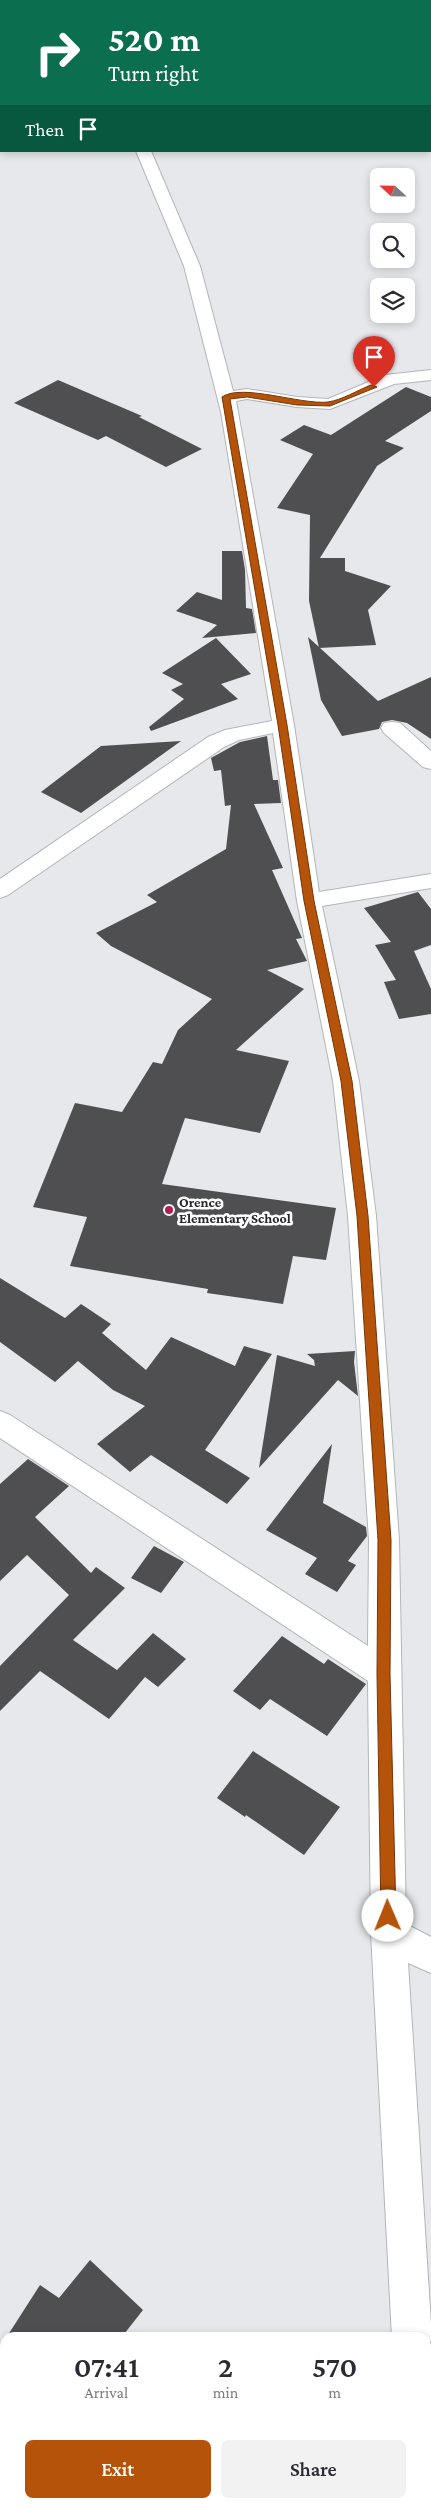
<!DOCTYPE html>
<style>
:root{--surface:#fff;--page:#f2f2f3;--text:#2b2b33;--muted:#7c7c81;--accent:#b45309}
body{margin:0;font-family:"Crimson Pro",serif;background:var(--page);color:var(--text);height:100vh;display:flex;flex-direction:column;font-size:19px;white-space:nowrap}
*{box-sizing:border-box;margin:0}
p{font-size:16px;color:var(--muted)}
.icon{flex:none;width:28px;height:28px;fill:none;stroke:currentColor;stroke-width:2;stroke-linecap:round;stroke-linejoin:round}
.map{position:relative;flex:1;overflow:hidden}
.drawer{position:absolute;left:0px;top:2332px;width:431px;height:176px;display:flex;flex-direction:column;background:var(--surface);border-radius:15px 15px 0 0;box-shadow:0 2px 8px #0003}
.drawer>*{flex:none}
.banner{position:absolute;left:0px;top:0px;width:431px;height:152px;box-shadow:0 2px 8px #0003;background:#0b6e4f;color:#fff;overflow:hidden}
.needle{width:32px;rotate:292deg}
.tools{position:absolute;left:370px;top:168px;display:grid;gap:10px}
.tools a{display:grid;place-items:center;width:45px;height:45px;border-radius:8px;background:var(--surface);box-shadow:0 2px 8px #0003;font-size:25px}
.pin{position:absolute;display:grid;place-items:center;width:42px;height:42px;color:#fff;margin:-51px -21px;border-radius:50% 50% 50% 0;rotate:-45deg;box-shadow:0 0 5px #0007}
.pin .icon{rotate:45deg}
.me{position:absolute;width:55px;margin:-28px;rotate:359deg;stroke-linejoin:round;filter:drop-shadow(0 0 4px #0008)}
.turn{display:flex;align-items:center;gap:18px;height:105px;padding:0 25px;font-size:22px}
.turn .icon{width:65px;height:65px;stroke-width:2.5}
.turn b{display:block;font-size:35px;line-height:42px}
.then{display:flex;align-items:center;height:48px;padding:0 25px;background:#0003;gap:10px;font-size:19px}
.eta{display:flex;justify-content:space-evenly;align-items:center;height:85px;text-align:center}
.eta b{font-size:30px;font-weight:600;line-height:35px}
.primary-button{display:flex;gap:10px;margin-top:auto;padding:10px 25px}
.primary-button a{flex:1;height:58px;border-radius:8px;background:var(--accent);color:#fff;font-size:20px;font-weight:600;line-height:58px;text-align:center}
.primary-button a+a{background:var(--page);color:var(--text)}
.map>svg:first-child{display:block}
.building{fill:#4f4f52}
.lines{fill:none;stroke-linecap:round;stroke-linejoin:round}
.minor-casing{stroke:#b3b6b8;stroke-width:2}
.minor{fill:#fff;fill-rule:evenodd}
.route{fill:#b45309;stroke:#753606}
.poi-dot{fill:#b01f50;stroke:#fff;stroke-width:2}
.labels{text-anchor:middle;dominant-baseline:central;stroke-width:5;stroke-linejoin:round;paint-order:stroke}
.poi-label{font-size:14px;font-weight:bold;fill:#262728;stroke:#fff;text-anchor:start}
</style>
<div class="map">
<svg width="431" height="2508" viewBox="0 0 431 2508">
<rect width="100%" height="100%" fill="#e6e8eb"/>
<path class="building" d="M58,380L142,416L139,417L202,449L166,467L106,436L98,440L14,403Z
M406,387L431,397V411L385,441L404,448L377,466L320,558H345V571L391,586L368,610L376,645L319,648L309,601L310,515L277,508L313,454L280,440L304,425L331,435Z
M222,551H242L245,570L246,608L252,609L256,633L202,638L217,625L176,611L197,592L222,600Z
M308,637L378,701L431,677V739L407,723L392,720L382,722L379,729L342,736L321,700Z
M216,638L251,674L221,684L238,699L151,731L149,727L184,699L171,690L183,684L162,673Z
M267,736L273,780H278L281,803L254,804L283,868L272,870L302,938L296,939L307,961L267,970L304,989L236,1050L289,1061L260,1133L185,1118L162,1184L336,1208L326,1260L293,1256L283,1304L207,1293L208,1289L70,1266L87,1217L33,1207L75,1103L122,1112L153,1062L162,1064L178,1030L212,999L111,946L96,933L157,902L147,895L226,849L231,805L225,806L221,770L214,771L211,758L240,742Z
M181,741L81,813L41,792L101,746Z
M418,892L431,909V945L414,951L431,989V1014L399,1019L384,982L396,980L375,945L391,942L364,908Z
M0,1278L65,1318L81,1304L111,1324L102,1333L146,1370L171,1337L235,1366L244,1346L272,1354L205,1450L250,1478L227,1504L151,1455L130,1472L97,1444L145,1406L113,1390L78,1361L55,1382L0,1342Z
M355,1351L354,1362L358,1396L338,1380L259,1468L277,1355L315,1366L314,1360L307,1354Z
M332,1444L323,1503L366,1527L367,1536L348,1561L356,1565L337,1592L305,1574L317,1558L266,1530Z
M28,1459L69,1486L35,1517L91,1573L96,1567L125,1588L73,1640L117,1670L153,1633L186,1659L158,1687L145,1677L109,1719L40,1671L0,1711V1666L69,1595L27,1555L0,1581V1484Z
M154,1546L184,1562L161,1593L131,1578Z
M282,1636L324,1664L328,1659L366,1684L327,1736L270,1699L260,1710L233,1691Z
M253,1751L340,1807L304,1855L246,1815L245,1817L217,1798Z
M90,2260L143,2310L121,2338H6L40,2285L59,2298Z"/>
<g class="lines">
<defs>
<path id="minor" d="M35,0H49L50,1H36Z
M268,0H284L285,1H269Z
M430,45H431V53H430Z
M136,151H151L200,266L233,391L247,389L297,397L328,399L385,375L431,370V380L394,384L330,409L297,407L247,399L236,401L294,725L319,892L431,874V888L322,906L359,1081L376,1216L399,1540L406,1924L431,1937V1973L408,1963L431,2324V2340L426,2352V2338H392L371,1933L368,1681L0,1438V1411L10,1415L368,1646L369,1540L348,1216L333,1081L297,901L273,733L239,740L224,747L8,895L0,898V879L208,737L225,730L272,721L221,412L184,266Z
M392,722L400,723L431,751V769L423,767L384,733L381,728L384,723Z
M426,2485L431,2487V2508H400V2504H426Z"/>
</defs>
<use href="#minor" class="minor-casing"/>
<use href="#minor" class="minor"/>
</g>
<path class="route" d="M371,385L377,387L330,406L297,405L247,397L230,399L287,725L314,901L352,1081L368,1216L391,1540L390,1674L396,1916L393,1921L388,1923L383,1921L381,1916L377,1674L378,1540L357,1216L341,1081L304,901L278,725L222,397C242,383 301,405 328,402C342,400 358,390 371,385Z"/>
<circle class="poi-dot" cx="169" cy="1210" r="5"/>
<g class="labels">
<g class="poi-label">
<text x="179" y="1202">Orence<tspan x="179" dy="16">Elementary School</tspan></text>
</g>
</g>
</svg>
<div class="tools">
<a><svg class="needle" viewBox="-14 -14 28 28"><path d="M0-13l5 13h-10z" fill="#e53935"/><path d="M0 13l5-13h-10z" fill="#7c7c81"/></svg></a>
<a><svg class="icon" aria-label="search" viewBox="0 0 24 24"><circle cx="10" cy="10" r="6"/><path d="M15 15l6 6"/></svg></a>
<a><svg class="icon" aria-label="layers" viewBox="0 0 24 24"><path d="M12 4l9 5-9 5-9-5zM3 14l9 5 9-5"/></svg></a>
</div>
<div class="pin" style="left:374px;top:387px;background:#d93025"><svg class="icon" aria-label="arrive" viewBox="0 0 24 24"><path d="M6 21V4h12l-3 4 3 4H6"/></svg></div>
<svg class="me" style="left:388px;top:1916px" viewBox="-20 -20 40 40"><circle r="19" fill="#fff"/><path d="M0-13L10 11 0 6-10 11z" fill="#b45309"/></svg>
<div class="banner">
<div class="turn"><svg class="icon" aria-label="right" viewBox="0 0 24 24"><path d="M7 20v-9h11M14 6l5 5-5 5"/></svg><div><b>520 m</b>Turn right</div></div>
<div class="then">Then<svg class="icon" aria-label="arrive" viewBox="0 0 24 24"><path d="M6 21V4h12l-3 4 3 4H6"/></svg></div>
</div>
<section class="drawer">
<div class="eta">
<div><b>07:41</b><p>Arrival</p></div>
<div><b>2</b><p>min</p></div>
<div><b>570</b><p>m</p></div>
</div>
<div class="primary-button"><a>Exit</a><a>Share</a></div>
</section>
</div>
